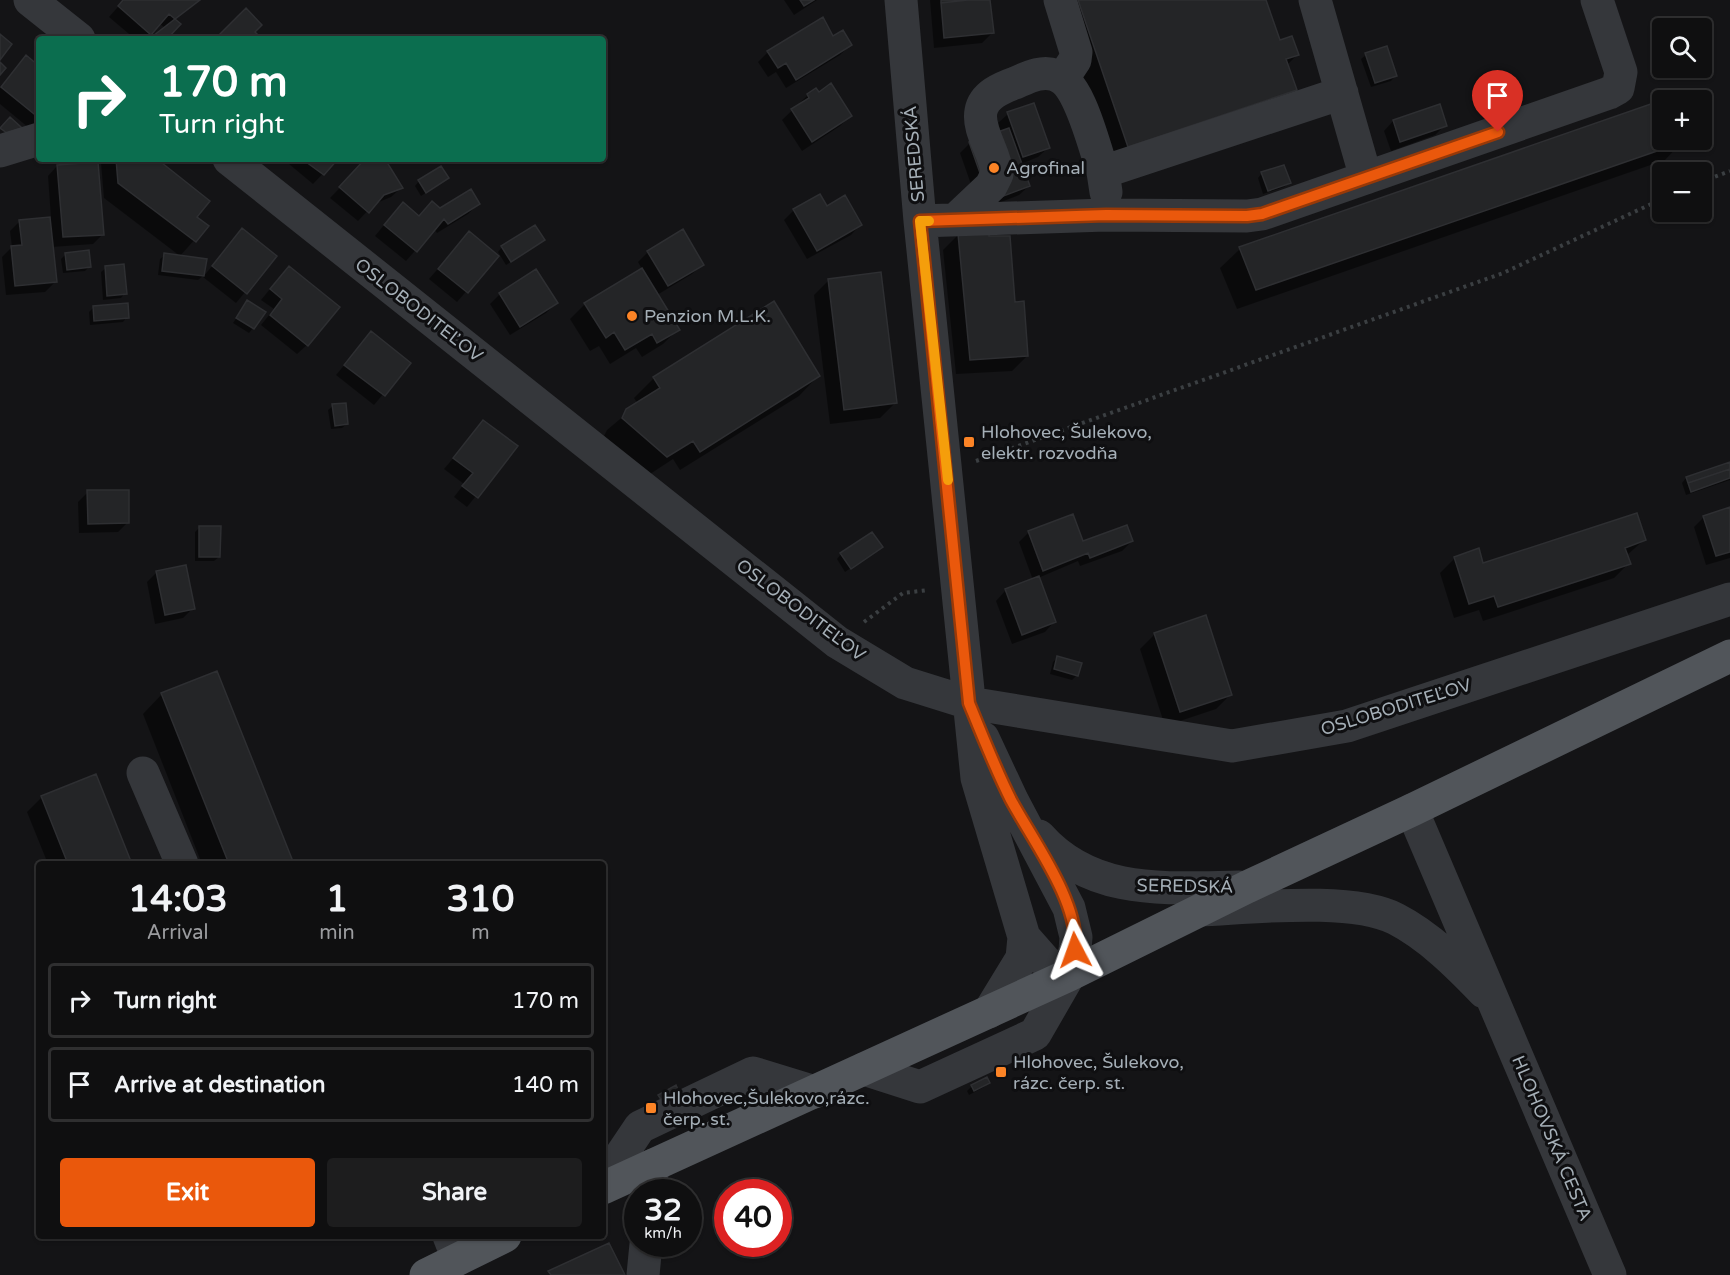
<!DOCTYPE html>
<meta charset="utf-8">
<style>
:root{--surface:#0f0f10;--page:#1d1d1e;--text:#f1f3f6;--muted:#9b9c9f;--line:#2f2f30;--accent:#ea580c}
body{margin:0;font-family:"Varela Round",sans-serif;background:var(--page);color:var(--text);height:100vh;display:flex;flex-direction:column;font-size:22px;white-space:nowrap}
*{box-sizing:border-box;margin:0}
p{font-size:20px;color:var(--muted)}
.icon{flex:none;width:33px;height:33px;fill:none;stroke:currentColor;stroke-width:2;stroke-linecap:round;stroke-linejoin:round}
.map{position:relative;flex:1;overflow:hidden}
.details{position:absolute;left:36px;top:861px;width:570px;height:378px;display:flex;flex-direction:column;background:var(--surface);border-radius:6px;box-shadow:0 2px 4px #0004,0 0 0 2px var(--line)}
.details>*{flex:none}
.top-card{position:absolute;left:36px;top:36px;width:570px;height:126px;border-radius:6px;box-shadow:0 2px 4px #0004,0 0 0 2px var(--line);background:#0b6e4f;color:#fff;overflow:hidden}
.controls{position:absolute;left:1652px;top:18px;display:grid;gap:12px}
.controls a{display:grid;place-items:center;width:60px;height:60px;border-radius:6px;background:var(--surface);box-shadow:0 2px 4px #0004,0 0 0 2px var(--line);font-size:30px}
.speed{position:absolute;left:624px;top:1179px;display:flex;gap:12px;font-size:30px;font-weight:700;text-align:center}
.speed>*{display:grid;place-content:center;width:78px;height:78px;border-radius:50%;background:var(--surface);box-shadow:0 2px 4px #0004,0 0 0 2px var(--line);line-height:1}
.speed small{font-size:15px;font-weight:400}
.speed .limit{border:9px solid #d22;background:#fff;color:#111}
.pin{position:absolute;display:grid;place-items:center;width:51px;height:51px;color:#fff;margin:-62px -26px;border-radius:50% 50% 50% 0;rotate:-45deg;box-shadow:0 0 6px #0007}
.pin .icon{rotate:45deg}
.me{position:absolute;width:66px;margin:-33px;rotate:356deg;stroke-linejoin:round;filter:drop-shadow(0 0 4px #0008)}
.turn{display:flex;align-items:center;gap:21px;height:126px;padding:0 24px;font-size:27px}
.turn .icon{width:78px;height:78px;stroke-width:2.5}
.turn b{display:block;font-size:42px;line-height:51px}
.eta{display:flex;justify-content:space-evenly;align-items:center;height:102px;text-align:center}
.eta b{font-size:36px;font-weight:700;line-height:42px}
.primary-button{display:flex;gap:12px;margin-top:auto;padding:12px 24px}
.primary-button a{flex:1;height:69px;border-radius:6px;background:var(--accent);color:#fff;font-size:24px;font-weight:700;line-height:69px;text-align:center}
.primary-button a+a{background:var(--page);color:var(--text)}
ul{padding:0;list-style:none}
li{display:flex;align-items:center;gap:18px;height:75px;margin:0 12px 9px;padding:0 12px;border:3px solid var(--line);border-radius:6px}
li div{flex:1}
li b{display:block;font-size:22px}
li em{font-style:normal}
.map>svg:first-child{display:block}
.shadow{fill:#0007}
.building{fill:#242527;stroke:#2e2f32;stroke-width:1.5}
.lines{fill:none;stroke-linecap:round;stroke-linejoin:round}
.path{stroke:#3b3f42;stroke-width:4;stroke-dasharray:3 4.5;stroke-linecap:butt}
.minor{stroke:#35373b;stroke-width:33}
.major{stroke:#51555a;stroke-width:33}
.route-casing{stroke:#983908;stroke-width:15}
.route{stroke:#ea580c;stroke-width:10}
.slow{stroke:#f59e0b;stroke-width:10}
.poi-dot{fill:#fc8426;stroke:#0f0f11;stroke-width:2}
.labels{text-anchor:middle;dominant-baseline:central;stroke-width:6;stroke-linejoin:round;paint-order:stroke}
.street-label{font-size:18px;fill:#a5afb7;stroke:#0f0f11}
.poi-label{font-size:18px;fill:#a5afb7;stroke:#0f0f11;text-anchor:start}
</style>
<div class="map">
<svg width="1730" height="1275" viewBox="0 0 1730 1275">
<rect width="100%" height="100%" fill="#141416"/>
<path class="shadow" d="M124,0H199L174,20L166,39H152L165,28L159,23L145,39H135L109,17Z
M784,0H817L794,15Z
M930,0H989L992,33L982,43L934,48Z
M1072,0H1265L1279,42L1297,55L1287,65L1295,89L1275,109L1109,166L1057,15Z
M832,38L850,45L840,55L786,88L776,72L768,77L758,62L768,52Z
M1366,55L1395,76L1391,81L1371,87L1361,59Z
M26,57L39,68V119L29,128L0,104V88Z
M808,95L850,116L840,126L802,151L782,120Z
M1662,102V140H1684L1665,160L1237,309L1220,268L1240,249Z
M1008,114L1048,148L1038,157L1021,164L1029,186L1019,195L980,210L960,153L970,143L1001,132L998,123Z
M1393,121L1445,125L1435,135L1391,151L1384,131Z
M105,159H154L195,217L206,227L180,256L104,198L101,163Z
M283,159H337L313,184Z
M368,159H383L401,188L391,197L374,204L358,221L330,198Z
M57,166L103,234L93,244L52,247L55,282L45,292L6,295L2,257L12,247L10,231L20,221L51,218L48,176Z
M1262,173L1289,182L1284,187L1263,194L1258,178Z
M419,181L442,182L421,196L415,186Z
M478,204L468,214L437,233L434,229L406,261L375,236L393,214L419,217L440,210Z
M826,208L860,225L851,235L807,259L784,220L794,210Z
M242,230L275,256L236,303L203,277Z
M469,233L497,256L457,302L429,279Z
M958,235L988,237L1013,304L1027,356L1012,371L956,374L943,250Z
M538,244L506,265L498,252L502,247Z
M648,252L702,264L692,274L657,295L678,329L663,344L642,357L636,348L610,364L599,346L590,351L570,319L585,304L642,269L638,262Z
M66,254L89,267L85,271L63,273L61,259Z
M165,255L205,260L203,276L198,280L158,275L160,259Z
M106,268L125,293L121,298L103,300L101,272Z
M279,278L307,345L297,354L261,325L274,309L261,300Z
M829,280L895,403L880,418L830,424L814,295Z
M500,294L556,303L546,313L510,335L490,304Z
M247,302L253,328L249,333L233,323Z
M94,307L127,317L123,322L90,325L89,312Z
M371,333L409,363L374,405L336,375Z
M818,376L799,396L680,470L673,459L647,476L603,438L607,430L638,404L634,398L654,378Z
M333,406L347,424L342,428L331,429L328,410Z
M484,422L516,447L467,507L454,497L464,484L444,469Z
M1730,464V480L1686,495L1682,483L1686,478Z
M88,492L128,522L118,532L79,533L78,502Z
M1730,508V558L1706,565L1694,527L1704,517Z
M200,527L219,557L214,561H195V532Z
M1029,532L1083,543L1132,541L1122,551L1080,566L1078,561L1038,578L1054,622L1045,632L1012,644L996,601L1005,591L1033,580L1019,542Z
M1644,540L1626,556L1629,563L1614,578L1483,621L1479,610L1454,618L1440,573L1455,558L1482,565Z
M876,551L845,572L837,559L841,554Z
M157,572L193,608L183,618L155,624L147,582Z
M1205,617L1231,694L1216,709L1165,726L1140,649L1154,635Z
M1057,658L1077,675L1072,680L1050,674L1053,662Z
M162,694L292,864H202L143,714Z
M42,797L131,864H48L27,812Z
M987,1079L988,1083L984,1087L969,1095L967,1091L972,1086Z"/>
<path class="building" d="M123,0H200L175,19L169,14L151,35L118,6Z
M800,0H814L804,6Z
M941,0H968L941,3Z
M968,0H990L994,33L944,38L941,3Z
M1078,0H1266L1280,40L1292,36L1299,55L1286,59L1297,90L1128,147Z
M246,8L262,25L255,32L262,39H215Z
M823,17L833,36L843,30L852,45L796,80L786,63L778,68L767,51Z
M175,19L181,24L167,39H157L153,36Z
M0,34L12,44L0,60Z
M1387,46L1397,76L1375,83L1365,53Z
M26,55L39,66V118L1,87Z
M0,62L6,68L0,75Z
M831,83L852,116L812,142L791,109L809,98L807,94L816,88L819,92Z
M1671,97L1672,100H1662V140L1686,141L1256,290L1239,247Z
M1034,103L1050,148L1023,157L1007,112Z
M1440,104L1447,126L1400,142L1393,120Z
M10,117L22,128L7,133L0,128Z
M1009,128L1030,186L990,201L969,142Z
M157,159L210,201L197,217L209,226L196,242L118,183L116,159Z
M302,159H338L324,175Z
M365,159H385L403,188L384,195L369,213L339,187Z
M98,162L104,235L63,237L57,165Z
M1284,165L1291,183L1268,191L1261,172Z
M441,166L449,178L426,193L418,180Z
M471,189L480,204L448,224L444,219L417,252L384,225L403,202L419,216L432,201L440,208Z
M820,194L827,206L845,195L862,225L817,251L793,209Z
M50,217L57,282L15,286L11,246L22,245L19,220Z
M535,225L545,240L511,262L501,246Z
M242,228L277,256L247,294L212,266Z
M683,229L704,265L668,286L647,251Z
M989,230V236H1010L1015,302L1024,301L1028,356L970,360L958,234Z
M469,231L499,256L468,293L438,269Z
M89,250L91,267L67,270L65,253Z
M164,253L207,259L204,276L162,271Z
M124,264L127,294L107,296L105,266Z
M289,266L340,307L308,346L270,315L282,299L270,289Z
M642,268L680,330L657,343L652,334L625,350L614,332L606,338L584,303Z
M536,269L558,303L520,327L499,293Z
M881,272L897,403L844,410L828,279Z
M247,300L266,312L254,329L236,318Z
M774,301L820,376L700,452L693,441L667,457L622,418L626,409L660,388L653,377Z
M128,303L129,318L94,321L93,306Z
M371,331L411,363L385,396L344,365Z
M346,403L348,424L335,426L332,404Z
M483,420L518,446L478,498L462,486L473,473L453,458Z
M1730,462V469L1688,483L1686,477Z
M1730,469V478L1691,492L1688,483Z
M87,490H129V523L88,524Z
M1730,507V552L1716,556L1703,516Z
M1637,513L1646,540L1625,548L1631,564L1498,607L1494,596L1469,604L1454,557L1479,548L1483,563Z
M1073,514L1083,541L1127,525L1133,541L1090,558L1088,553L1043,571L1028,531Z
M199,526H221L220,557H199Z
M872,532L883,547L851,569L840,553Z
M186,565L195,609L165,615L156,571Z
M1039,576L1056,622L1022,635L1005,589Z
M1206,615L1232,695L1180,712L1154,633Z
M1057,656L1082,663L1078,676L1054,669Z
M217,671L294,864H229L161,693Z
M96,774L132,864H68L41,796Z
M987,1077L990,1083L974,1091L971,1085Z
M676,1085L679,1092L662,1101L658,1095Z
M609,1243L625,1275H551L548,1271Z"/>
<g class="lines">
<path class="path" d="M1701,182L1730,171
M976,461L1503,273L1662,199
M864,622L903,593L928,590"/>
<path class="minor" d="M30,0L79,39
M901,0L920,221L977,778L1024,937L1046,962L1069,975
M1060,0L1076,52L1075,60L1063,78
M1315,0L1366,178
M0,151L39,139
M229,159L837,642L905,683L969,703L1232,746L1347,726L1730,599
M1106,192L1103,172L1342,93
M955,220L991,186L997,174C996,153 977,131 981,111C984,95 1001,88 1015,83C1027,78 1041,70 1055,75C1080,82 1094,147 1103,172
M920,221L1106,215L1247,216L1262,214L1609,93L1618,88L1621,72L1597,0
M143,773L182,864
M1412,810L1610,1275
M1039,836C1092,896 1166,888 1239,887
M1199,910C1250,908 1352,896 1396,919C1429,936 1458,965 1484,992
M989,1012L1022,958L1024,937
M864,1069L920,1087L1035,1034L1069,975L1075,950L1076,937L1069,908L1012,800L983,738
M603,1182L640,1127L753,1073L815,1092
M650,1192L653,1165
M449,1236L458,1259
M643,1275L646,1244"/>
<path class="major" d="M603,1188L1069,975L1247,887L1412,810L1730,656
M426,1275L505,1236"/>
</g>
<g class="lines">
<defs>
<path id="route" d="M1075,950C1080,903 1033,841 1011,800C995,768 982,735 969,703L920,221L1106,215L1247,216L1262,214L1498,132"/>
</defs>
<use href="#route" class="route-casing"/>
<use href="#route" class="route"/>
<path class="slow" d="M929,221H920L948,480"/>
</g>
<g class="poi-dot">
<circle cx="994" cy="168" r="6"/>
<circle cx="632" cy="316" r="6"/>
<rect x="963" y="436" width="12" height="12" rx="3"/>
<rect x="995" y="1066" width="12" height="12" rx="3"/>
<rect x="645" y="1102" width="12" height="12" rx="3"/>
</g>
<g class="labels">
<g class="street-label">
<text transform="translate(914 154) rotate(-95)">SEREDSKÁ</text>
<text transform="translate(419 310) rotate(38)">OSLOBODITEĽOV</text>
<text transform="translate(801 610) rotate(37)">OSLOBODITEĽOV</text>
<text transform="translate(1396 707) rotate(-17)">OSLOBODITEĽOV</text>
<text transform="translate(1185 886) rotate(1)">SEREDSKÁ</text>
<text transform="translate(1552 1138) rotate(67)">HLOHOVSKÁ CESTA</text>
</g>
<g class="poi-label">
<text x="1006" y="168">Agrofinal</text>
<text x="644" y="316">Penzion M.L.K.</text>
<text x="981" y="432">Hlohovec, Šulekovo,<tspan x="981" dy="21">elektr. rozvodňa</tspan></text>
<text x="1013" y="1062">Hlohovec, Šulekovo,<tspan x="1013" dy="21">rázc. čerp. st.</tspan></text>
<text x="663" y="1098">Hlohovec,Šulekovo,rázc.<tspan x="663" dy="21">čerp. st.</tspan></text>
</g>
</g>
</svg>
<div class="controls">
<a><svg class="icon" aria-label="search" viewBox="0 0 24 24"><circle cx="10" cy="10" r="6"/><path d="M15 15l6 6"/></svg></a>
<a>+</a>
<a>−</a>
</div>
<div class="speed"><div>32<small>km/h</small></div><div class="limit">40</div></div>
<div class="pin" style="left:1498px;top:132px;background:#d93025"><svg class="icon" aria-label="arrive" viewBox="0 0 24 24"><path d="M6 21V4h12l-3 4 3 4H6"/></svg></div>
<svg class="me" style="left:1075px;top:950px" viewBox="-20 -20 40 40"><path d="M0-17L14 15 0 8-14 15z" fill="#ea580c" stroke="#fff" stroke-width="4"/></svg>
<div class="top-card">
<div class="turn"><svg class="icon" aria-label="right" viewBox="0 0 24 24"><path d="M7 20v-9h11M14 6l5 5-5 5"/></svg><div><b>170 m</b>Turn right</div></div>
</div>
<section class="details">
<div class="eta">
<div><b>14:03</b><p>Arrival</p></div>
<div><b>1</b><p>min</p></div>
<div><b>310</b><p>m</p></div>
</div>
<ul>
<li><svg class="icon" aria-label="right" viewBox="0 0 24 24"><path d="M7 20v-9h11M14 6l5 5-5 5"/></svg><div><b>Turn right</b></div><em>170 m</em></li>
<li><svg class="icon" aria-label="arrive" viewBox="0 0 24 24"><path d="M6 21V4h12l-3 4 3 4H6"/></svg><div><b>Arrive at destination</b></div><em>140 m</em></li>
</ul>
<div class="primary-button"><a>Exit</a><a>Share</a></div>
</section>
</div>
